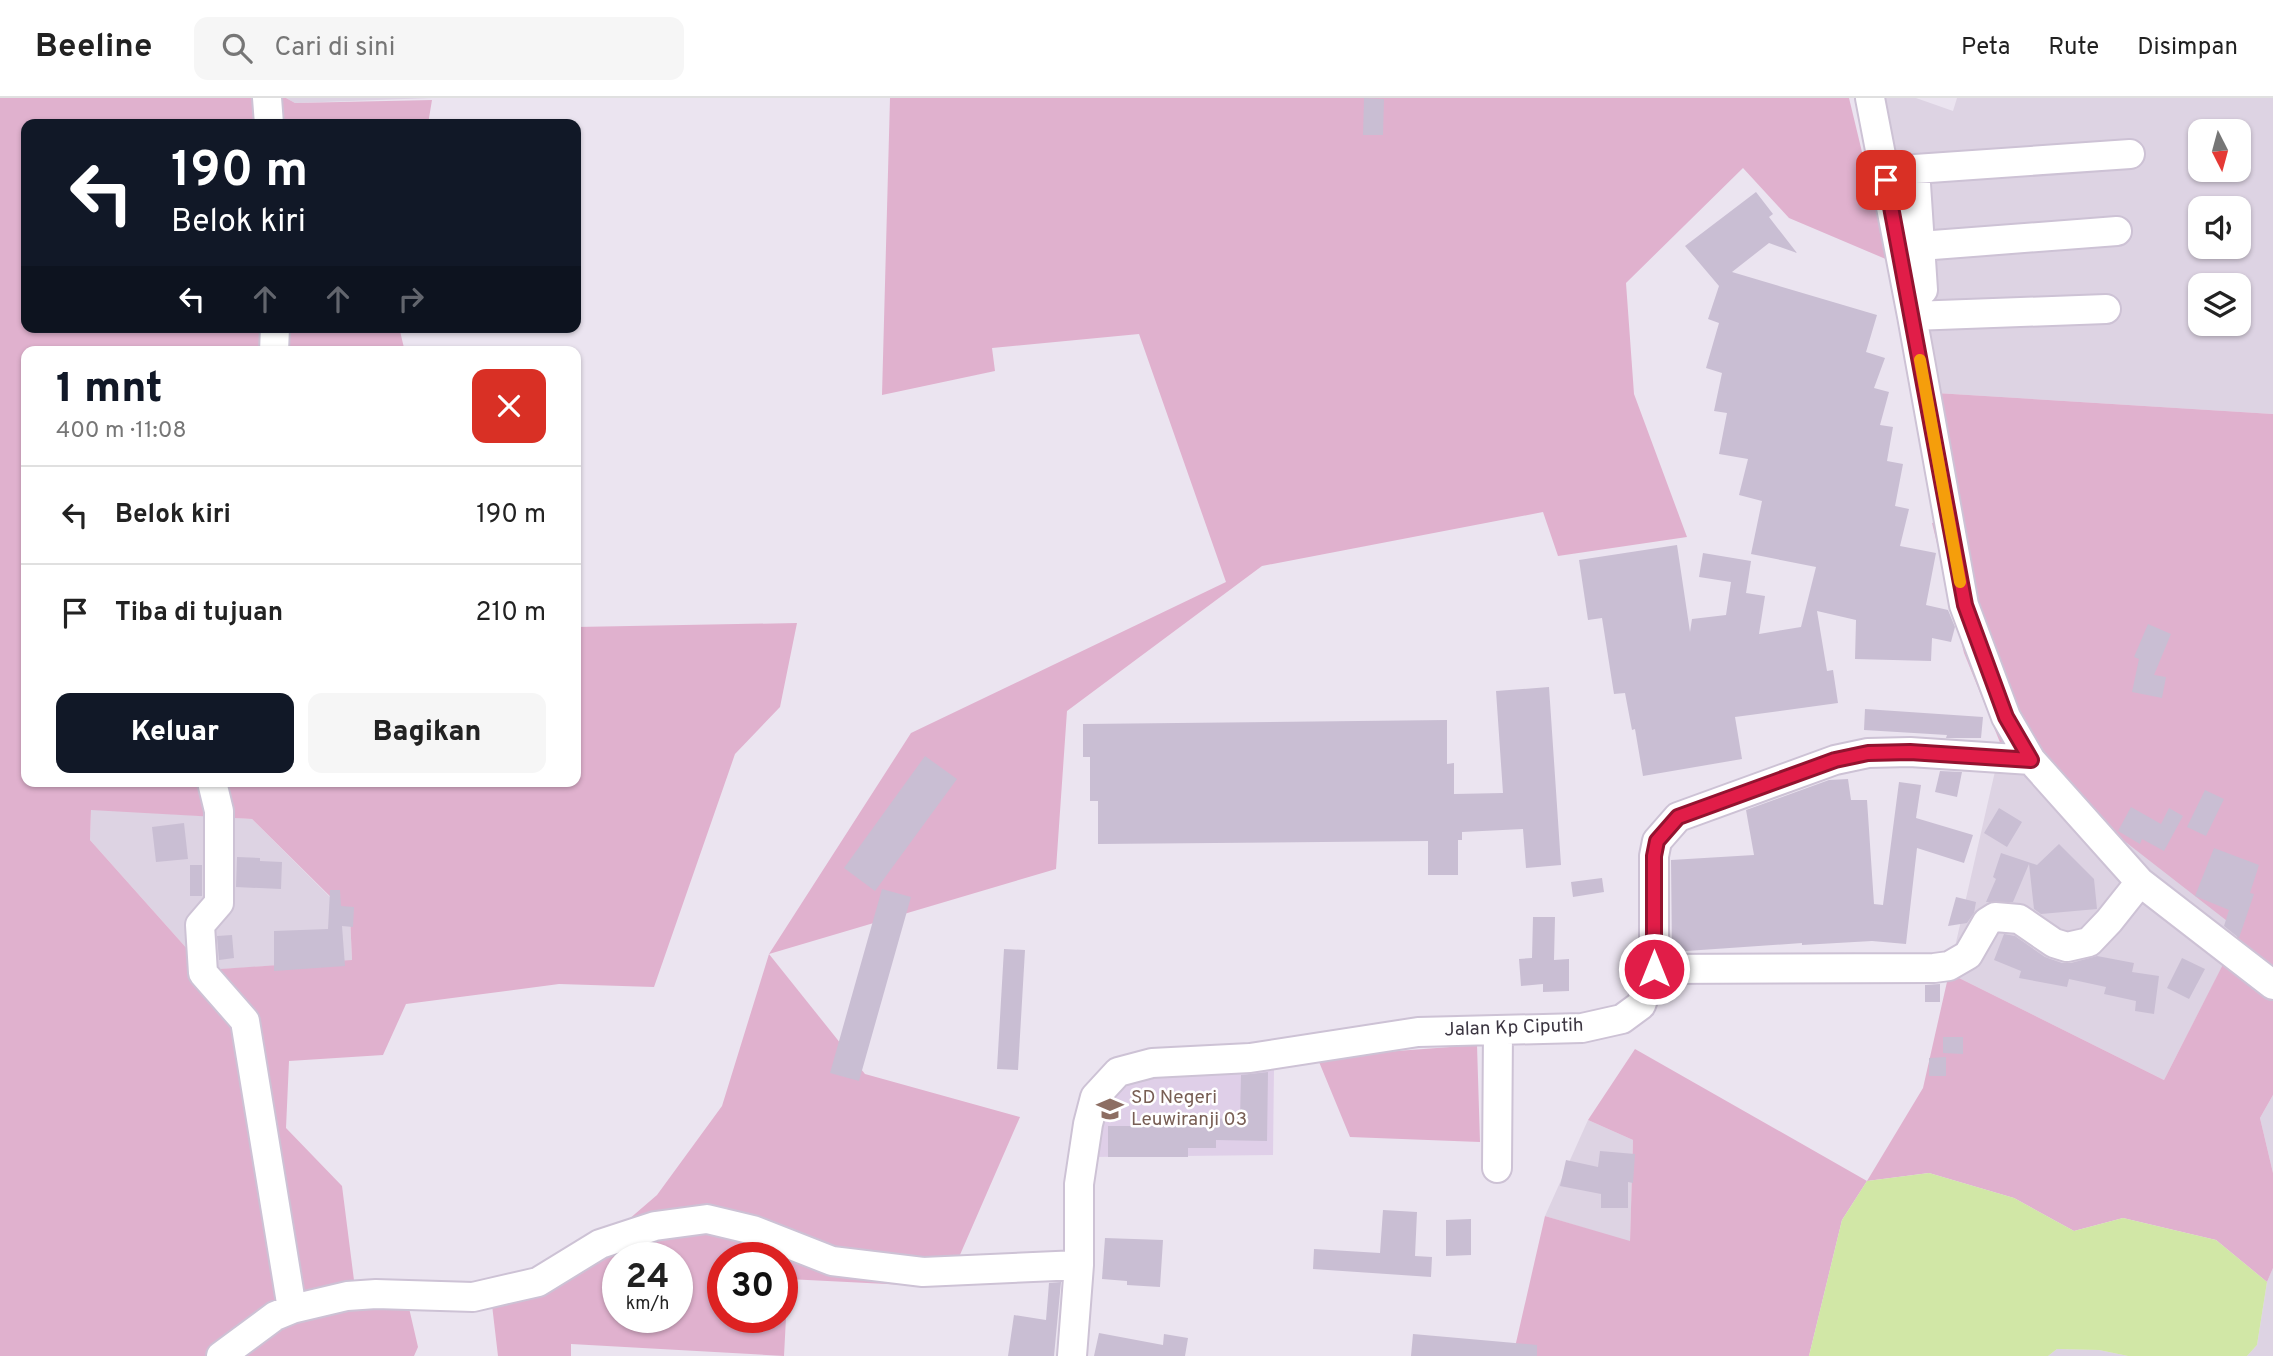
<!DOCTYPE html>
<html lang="id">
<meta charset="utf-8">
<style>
:root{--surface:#fff;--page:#f6f6f6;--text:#222;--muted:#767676;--line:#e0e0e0;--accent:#111827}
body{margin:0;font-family:Overpass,sans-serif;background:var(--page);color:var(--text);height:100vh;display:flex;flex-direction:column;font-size:26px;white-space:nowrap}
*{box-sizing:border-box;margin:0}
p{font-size:23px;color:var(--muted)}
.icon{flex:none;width:38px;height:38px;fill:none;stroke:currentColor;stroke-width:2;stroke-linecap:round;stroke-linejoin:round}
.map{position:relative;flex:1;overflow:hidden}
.drawer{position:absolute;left:21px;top:248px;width:560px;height:441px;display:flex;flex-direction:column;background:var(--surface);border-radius:14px;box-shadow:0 2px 5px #0004}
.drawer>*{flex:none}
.banner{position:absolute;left:21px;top:21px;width:560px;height:214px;border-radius:14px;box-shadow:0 2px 5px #0004;background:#111827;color:#fff;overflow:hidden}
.needle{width:46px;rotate:174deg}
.buttons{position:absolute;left:2188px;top:21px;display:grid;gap:14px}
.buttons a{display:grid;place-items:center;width:63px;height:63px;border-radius:14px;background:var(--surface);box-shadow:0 2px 5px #0004;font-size:35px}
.speed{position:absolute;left:602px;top:1144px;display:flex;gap:14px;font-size:35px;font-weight:700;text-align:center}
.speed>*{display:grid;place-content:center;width:91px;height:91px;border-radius:50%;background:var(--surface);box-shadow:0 2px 5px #0004;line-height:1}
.speed small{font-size:18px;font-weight:400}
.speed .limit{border:10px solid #d22;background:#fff;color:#111}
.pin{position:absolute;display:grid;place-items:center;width:60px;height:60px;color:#fff;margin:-30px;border-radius:14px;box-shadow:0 4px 10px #0006}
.me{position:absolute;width:77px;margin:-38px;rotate:0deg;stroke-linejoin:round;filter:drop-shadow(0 0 5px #0008)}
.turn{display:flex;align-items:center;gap:24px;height:147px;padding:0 35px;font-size:32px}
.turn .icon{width:91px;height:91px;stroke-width:2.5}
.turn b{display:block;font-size:49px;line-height:60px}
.lanes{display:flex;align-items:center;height:66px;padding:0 35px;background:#0003;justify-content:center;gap:35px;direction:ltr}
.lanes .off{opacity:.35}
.round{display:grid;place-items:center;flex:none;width:74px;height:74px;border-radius:14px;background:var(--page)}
.head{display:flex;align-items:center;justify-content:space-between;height:119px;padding:0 35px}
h1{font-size:42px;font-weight:800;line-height:52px;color:var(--accent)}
.cta{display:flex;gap:14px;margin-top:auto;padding:14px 35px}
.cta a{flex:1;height:80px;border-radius:14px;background:var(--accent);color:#fff;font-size:28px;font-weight:800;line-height:80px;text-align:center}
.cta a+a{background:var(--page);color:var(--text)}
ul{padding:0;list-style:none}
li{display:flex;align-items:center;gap:21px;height:98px;padding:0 35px;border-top:2px solid var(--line)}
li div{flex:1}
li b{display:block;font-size:26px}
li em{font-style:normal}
header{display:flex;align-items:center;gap:42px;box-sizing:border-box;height:98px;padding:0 35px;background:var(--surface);border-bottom:2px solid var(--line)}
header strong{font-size:33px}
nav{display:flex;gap:38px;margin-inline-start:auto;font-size:24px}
.search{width:490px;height:63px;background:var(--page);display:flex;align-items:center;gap:18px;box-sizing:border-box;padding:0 24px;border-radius:14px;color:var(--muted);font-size:26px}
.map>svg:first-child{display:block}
.residential{fill:#ddd3e3;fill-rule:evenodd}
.education{fill:#dfcfe8}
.green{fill:#e0b1ce;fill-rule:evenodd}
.water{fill:#d1e7a6}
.building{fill:#c9bed3}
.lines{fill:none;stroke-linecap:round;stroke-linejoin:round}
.minor-casing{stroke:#cdc2d5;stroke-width:32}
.minor{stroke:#fff;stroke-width:28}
.route-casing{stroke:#92132f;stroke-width:18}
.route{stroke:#e11d48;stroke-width:12}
.slow{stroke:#f59e0b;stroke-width:12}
.labels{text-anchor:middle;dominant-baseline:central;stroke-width:5;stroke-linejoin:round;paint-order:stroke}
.street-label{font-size:19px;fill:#3b3541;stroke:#fff}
.education-label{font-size:19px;fill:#785e54;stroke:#fff;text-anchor:start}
</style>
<header>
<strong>Beeline</strong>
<div class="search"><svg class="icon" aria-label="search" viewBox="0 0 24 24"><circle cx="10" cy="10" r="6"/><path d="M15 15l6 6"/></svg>Cari di sini</div>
<nav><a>Peta</a><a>Rute</a><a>Disimpan</a></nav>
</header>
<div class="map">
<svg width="2273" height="1258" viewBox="0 0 2273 1258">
<rect width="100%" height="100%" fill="#ebe4f0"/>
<path class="residential" d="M286,0H432L295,5Z
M1877,0H1916L1953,13L1957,0H2273V316L1936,295ZM2200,33H2238V72H2200ZM2200,110H2238V149H2200ZM2200,187H2238V226H2200Z
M2001,647L2273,770L2164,982L1949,875Z
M91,711L252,721L350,819L352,863L206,872L90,742Z
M2273,997V1075L2260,1020Z
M1588,1022L1633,1042L1630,1144L1545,1118Z
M2273,1170V1258H2247L2257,1247L2267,1184Z
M2057,1251L2099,1252L2128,1258H2048Z"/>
<path class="education" d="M1274,969L1273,1057L1093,1059L1102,1004L1134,978Z"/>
<path class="green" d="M0,0H286L295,5L432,2L428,26H26V229H399L405,254H26V684H576V529L797,525L780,609L735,656L654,889L559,886L406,906L383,957L289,963L286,1030L342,1088L356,1198L406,1197L418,1249L414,1258H0ZM91,712L252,721L350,818L352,862L206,872L90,742Z
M890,0H1849L1888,162L1789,120L1743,70L1626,185L1634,296L1687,439L1558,458L1543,414L1262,468L1067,613L1056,771L769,856L865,976L1020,1019L946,1189L788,1181L784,1258L571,1246V1258H498L492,1207L556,1184L657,1097L722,1008L769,856L911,635L1226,484L1139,236L992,250L995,273L882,297ZM618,1160H677V1220H618ZM723,1160H782V1220H723Z
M1936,295L2273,316V997L2260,1020L2273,1075V1170L2267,1184L2216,1142L2123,1120L2074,1133L2014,1100L1929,1075L1867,1083L1842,1122L1809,1258H1513L1545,1118L1630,1143L1633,1042L1588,1022L1635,951L1867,1083L1923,990L1949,875L2164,982L2240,833L2001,647L1964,555L1932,425L1958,420Z
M1477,947L1480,1044L1350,1039L1317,959Z"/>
<path class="water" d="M1929,1075L2014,1100L2074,1133L2123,1120L2216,1142L2267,1184L2257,1247L2247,1258H2128L2099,1252L2057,1251L2048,1258H1809L1842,1122L1867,1083Z"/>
<path class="building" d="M1364,0L1384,1L1383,37H1363Z
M1756,94L1773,116L1769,119L1797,155L1769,145L1732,174L1877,217L1866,254L1885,260L1874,290L1889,294L1880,327L1893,329L1887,363L1903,366L1895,408L1909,411L1900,448L1936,455L1926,507L1948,512L1955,529L1951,544L1932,540L1931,563L1855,561L1856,522L1817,513L1827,573L1833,572L1838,605L1735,619L1742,661L1643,678L1635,631L1632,632L1625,595L1614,596L1602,520L1588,522L1579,462L1677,447L1690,534L1692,521L1726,517L1731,484L1699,479L1703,455L1751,463L1746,495L1765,498L1759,536L1801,529L1816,469L1751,456L1762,403L1739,397L1748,361L1719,356L1727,315L1714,313L1722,275L1706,270L1719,225L1708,221L1719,188L1685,148Z
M2148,526L2171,536L2154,577L2166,579L2162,600L2132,594L2139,561L2134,559Z
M1549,589L1561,767L1526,770L1523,731L1462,734V742H1458V777H1428V743L1098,746V703H1090V659H1083V626L1447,622V666L1454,665V696L1503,695L1496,593Z
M1865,611L1983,619L1981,640H1946L1947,637L1864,632Z
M925,658L957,681L875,793L844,770Z
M1940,673L1962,674L1957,699L1935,694Z
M1848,681L1851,702H1867L1874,806L1883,807L1899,684L1921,687L1916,720L1973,737L1964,765L1917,750L1906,846L1872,843L1802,847V845L1672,854L1671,762L1754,757L1746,712L1829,682Z
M2205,692L2224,701L2206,738L2187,729Z
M2131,709L2161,726L2169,710L2183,718L2164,753L2142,741L2140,746L2118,733Z
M1999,710L2022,724L2007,749L1984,735Z
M184,725L188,761L156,764L152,729Z
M2059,746L2094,781L2097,811L2041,816L2034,811L2029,766L2013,804H1986L1996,781L1993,779L2001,755L2037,767Z
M2214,750L2259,767L2250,795L2254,796L2239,840L2224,828L2229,812L2195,798Z
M237,759L260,760V763L282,764L281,791L236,789Z
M190,767H202V798H190Z
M1602,780L1604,794L1573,799L1571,784Z
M882,791L911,799L859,983L830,975Z
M330,792H340L341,808L354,809L353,829L342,828L345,868L274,873V833L328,831Z
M1956,799L1976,804L1974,815L1967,825L1948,828Z
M1533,819H1555L1554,862L1569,861V893L1543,894V886L1521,888L1519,861L1532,860Z
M2004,836L2015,838L2045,859L2062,865H2071L2097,858L2134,865L2132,874L2159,878L2154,916L2135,913L2136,903L2104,896L2106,889L2069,881L2067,889L2019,880L2021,873L1994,862Z
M232,837L234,860L219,862L217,838Z
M1004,851L1025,852L1018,972L997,971Z
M2182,860L2205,871L2189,901L2167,890Z
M1940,886V904H1925V887Z
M1943,939H1963V956L1943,955Z
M1946,959V978H1929V960Z
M1268,974L1267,1043L1216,1042V1050H1188V1059H1108V1028H1192V1020L1240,1021L1241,977Z
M1600,1053L1635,1056L1633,1085L1628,1084V1110H1601V1096L1560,1088L1566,1062L1598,1069Z
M1383,1112L1417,1114L1415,1158L1432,1159L1431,1179L1313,1171L1314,1151L1380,1155Z
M1471,1121V1157L1446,1158V1122Z
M1105,1140L1163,1142L1160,1189L1127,1187V1183L1102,1181Z
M1061,1184L1054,1258H1008L1014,1217L1046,1222L1049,1185Z
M1099,1235L1163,1247L1164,1236L1188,1240L1185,1258H1094Z
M1413,1236L1537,1247V1258H1411Z"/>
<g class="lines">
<defs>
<path id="minor" d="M267,0L269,26
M1870,0L1912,218L1964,507L2006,619L2031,662L2140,784L2273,887
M1920,148L2117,133
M1923,192L1915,71L2130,56
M1912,218L2106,211
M274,254L275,229
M212,684L219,713V805L200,827L203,875L245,923L292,1211
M1654,871L1934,870L1949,868L1968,857L1987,824L1995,819L2019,821L2054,845L2067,849L2089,844L2109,823L2140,784
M1497,1070L1498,932
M221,1258L275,1218L292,1211L347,1198L376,1196L473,1199L538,1184L600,1146L655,1128L707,1121L753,1132L832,1163L923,1174L1079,1167
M1072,1258L1079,1167V1086L1088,1026L1095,999L1118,974L1152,965L1250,960L1418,934L1582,930L1622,921L1641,907L1654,871V758L1657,743L1678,719L1835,662L1868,655L1910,654L2031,662"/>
</defs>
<use href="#minor" class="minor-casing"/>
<use href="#minor" class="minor"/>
</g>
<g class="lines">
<defs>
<path id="route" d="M1654,871V758L1657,743L1678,719L1835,662L1868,655L1910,654L2031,662L2006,619L1965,507L1886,82"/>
</defs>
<use href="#route" class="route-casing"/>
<use href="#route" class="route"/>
<path class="slow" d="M1920,262L1960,484"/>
</g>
<defs>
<symbol id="school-bare" viewBox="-9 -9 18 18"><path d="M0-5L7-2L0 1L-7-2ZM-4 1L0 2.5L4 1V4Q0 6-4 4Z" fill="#8d6e63" stroke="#fff" stroke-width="2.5" paint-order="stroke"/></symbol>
</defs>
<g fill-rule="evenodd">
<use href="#school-bare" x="1091" y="992" width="38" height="38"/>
</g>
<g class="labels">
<g class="street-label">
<text transform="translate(1514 930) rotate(-2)">Jalan Kp Ciputih</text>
</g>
<g class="education-label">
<text x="1131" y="1000">SD Negeri<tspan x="1131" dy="22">Leuwiranji 03</tspan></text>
</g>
</g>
</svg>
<div class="buttons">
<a><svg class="needle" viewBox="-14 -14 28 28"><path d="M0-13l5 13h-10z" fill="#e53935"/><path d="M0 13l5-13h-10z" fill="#767676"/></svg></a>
<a><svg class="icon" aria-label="sound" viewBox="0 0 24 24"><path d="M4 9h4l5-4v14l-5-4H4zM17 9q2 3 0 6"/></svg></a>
<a><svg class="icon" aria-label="layers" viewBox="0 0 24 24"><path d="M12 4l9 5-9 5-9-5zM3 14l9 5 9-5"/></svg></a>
</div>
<div class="speed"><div>24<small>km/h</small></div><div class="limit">30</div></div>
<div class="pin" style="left:1886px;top:82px;background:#d93025"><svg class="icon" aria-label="arrive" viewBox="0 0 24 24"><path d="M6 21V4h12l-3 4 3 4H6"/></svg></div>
<svg class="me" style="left:1654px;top:871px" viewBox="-20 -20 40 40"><circle r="17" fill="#e11d48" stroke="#fff" stroke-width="3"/><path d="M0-11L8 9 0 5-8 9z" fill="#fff"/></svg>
<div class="banner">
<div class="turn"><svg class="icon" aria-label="left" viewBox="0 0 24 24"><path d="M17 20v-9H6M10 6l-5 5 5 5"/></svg><div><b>190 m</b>Belok kiri</div></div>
<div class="lanes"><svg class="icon" aria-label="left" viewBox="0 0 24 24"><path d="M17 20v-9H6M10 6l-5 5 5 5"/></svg><svg class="icon off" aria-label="ahead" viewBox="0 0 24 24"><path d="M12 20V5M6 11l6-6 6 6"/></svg><svg class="icon off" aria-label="ahead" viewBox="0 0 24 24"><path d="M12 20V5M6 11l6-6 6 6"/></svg><svg class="icon off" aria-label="right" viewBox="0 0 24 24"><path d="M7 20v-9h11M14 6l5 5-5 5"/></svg></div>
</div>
<section class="drawer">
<div class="head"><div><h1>1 mnt</h1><p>400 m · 11:08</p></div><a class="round" style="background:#d93025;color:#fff"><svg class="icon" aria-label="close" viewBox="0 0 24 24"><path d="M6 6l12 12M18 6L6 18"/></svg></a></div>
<ul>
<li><svg class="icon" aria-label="left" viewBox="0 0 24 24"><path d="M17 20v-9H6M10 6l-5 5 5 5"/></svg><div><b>Belok kiri</b></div><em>190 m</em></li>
<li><svg class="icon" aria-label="arrive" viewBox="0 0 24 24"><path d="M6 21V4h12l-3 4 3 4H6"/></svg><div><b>Tiba di tujuan</b></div><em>210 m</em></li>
</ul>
<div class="cta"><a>Keluar</a><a>Bagikan</a></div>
</section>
</div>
